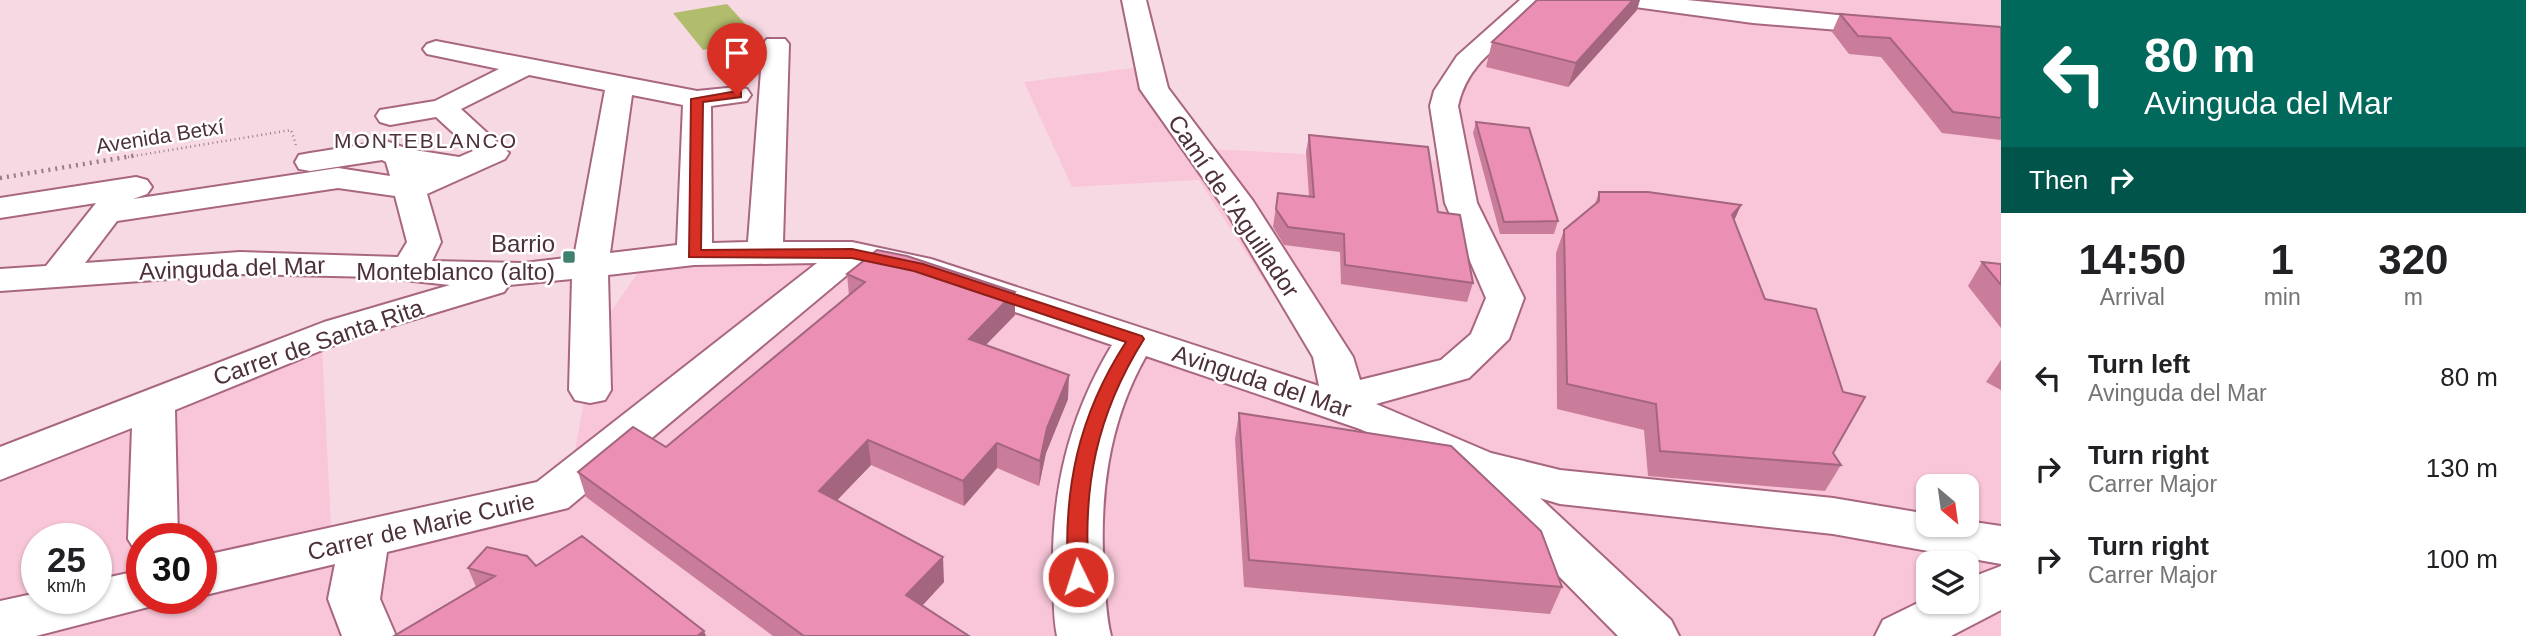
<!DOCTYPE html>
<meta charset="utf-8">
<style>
:root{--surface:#fff;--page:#f2f2f2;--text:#202124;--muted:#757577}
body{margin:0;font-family:Arial,sans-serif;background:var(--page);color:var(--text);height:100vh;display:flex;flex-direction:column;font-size:26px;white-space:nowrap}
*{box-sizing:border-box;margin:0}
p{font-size:23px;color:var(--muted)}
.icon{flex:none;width:38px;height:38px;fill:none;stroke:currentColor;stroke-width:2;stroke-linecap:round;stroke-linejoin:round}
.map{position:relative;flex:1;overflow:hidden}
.drawer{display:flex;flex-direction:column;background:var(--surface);width:525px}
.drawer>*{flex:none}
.banner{background:#00695c;color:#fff;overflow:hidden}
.needle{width:46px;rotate:151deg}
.tools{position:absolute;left:1916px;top:474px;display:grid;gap:14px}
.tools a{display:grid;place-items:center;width:63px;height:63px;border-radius:14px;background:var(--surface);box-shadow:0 2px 5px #0004;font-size:35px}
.speed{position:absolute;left:21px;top:523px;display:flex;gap:14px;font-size:35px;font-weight:700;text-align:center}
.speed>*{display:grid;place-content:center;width:91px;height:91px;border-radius:50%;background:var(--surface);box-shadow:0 2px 5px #0004;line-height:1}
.speed small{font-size:18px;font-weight:400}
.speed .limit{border:10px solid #d22;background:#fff;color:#111}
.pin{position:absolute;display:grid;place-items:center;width:60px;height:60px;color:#fff;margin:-72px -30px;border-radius:50% 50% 50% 0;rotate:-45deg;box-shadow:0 0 7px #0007}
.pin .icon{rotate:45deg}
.me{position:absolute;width:77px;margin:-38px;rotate:356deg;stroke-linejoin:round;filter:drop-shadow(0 0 5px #0008)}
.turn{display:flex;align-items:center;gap:24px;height:147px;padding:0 28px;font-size:32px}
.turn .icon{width:91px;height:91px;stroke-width:2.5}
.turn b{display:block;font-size:49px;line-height:60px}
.then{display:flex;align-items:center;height:66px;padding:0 28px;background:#0003;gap:14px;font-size:26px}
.eta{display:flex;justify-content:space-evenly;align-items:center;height:119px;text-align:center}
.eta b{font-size:42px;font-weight:600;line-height:49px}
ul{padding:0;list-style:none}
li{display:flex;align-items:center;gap:21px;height:91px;padding:0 28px}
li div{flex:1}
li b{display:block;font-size:26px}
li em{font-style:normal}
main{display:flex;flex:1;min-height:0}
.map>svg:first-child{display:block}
.built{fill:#f8c6d8;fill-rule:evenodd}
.green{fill:#b1bc6d}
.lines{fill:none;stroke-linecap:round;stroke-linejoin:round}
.minor-casing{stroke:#a86680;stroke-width:4}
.major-casing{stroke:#a86680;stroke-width:4}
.path-far1{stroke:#9a7c87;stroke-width:2.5;stroke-dasharray:1 3.5;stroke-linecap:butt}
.path{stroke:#9a7c87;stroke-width:4.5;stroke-dasharray:2 5;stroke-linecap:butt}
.minor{fill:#fff;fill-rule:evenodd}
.major{fill:#fff;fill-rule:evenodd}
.wall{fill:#ca7c9b}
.shaded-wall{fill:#a4657e}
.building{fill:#eb90b4;stroke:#a4657e;stroke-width:2}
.route{fill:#d93025;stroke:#8d1f18;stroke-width:2}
.poi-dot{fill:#3f8070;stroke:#fff;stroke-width:2.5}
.labels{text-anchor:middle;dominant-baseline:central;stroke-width:5;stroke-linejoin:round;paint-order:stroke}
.far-street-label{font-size:21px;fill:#4d303b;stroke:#fff}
.far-neighbourhood-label{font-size:21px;letter-spacing:2px;fill:#4d303b;stroke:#fff}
.street-label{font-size:24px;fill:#4d303b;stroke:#fff}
.poi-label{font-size:24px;fill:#4d303b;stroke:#fff;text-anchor:end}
</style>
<main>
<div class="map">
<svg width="2001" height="636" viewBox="0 0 2001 636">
<rect width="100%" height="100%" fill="#f7d9e3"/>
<path class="built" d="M1540,0H2001V636H0V476L322,345L331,528L535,486L574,455L597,332L641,268L844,246L891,254L1312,382L1323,372L1199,180L1072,187L1024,82L1133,68L1209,149L1441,161L1447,87ZM1928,486H1967V525H1928ZM37,539H96V598H37ZM142,539H201V598H142ZM1928,564H1967V602H1928Z"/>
<path class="green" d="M727,4L760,40L703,50L673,13Z"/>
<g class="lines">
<defs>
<path id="minor" d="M1122,0H1146L1168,88L1253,201L1353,357L1360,380L1441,360L1471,334L1486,298L1445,203L1430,106L1434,91L1457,56L1520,0H1546C1518,40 1470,51 1458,106L1477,203L1524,298L1509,339L1469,378L1376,404L1491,453L1560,470L1833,498L1928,514V525H1967V521L2001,526V564L1833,534L1560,504L1540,498L1671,620L1679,636H1618L1460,476L1360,429L1146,356C1107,425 1099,499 1104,577C1106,597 1106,617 1111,636H1057C1053,617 1054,597 1053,577C1051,492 1068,418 1112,345L909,276L859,265L568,508L387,552L380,599L396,636H342L328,599L335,564L201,596V556L537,482L817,263L694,265L608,275L611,390L605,400L590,403L575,400L569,390L572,279L509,285L504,292L352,338L175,410L178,539H142V554L136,552L128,539L132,428L0,480V447L324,322L450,285L376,277L240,274L0,291V269L46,266L96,203L0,218V198L136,177L147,180L152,187L147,194L133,199L338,168L390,176L386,162L382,160L310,171L299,169L295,162L299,155L310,153L386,141L408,149L459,157L473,151L436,117L390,125L380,122L376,116L380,110L435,101L499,69L427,54L423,49L427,44L436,41L697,91L737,87L747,89L751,95L747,101L711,106L712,243L748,242L763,44L767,39H785L789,44L783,242H852L931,259L1319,386L1313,357L1225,209L1140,89ZM529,75L605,90L574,257L524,263L432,261L441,242L427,194L505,159L509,153L461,109ZM632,95L683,105L677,245L610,253ZM338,188L395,196L407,242L398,257L240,252L85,263L117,221Z
M1623,0H1687L1887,20L1896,22L1899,27L1896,32L1887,34L1753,23L1635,7L1627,5Z
M142,570V598H163L160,604L36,636H0V601L37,593V598H96V580Z"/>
<path id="major" d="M2001,566V610L1951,636H1875L1883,620L1928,598V602H1967V579Z"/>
</defs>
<use href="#minor" class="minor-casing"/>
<use href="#major" class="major-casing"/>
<path class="path-far1" d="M128,157L291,130L296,145"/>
<path class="path" d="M0,178L138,155"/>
<use href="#minor" class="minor"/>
<use href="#major" class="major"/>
</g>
<path class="wall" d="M1637,10L1568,87L1486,67L1492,42Z
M1840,14L2001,27V140L1942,133L1881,57L1849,54L1832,32Z
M1476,122L1558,221L1554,234H1500L1473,133Z
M1309,135L1438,212L1473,283L1467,302L1341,284L1340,252L1284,245L1273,227L1278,193L1309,197L1306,152Z
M1599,192L1741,205L1734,220L1765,299L1833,453L1841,465L1825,491L1648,476L1644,430L1557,409L1556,253L1564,230L1595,204Z
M1982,262L2001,264V328L1968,286Z
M847,274L1015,315L986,345L1068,399L1046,453L1039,486L997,468L964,506L871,465L837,500L944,582L922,606L969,636H773L586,497L578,472L666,447L849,296Z
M2001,360V390L1986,382Z
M1239,413L1562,587L1550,614L1244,587L1235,439Z
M536,566L476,587L468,568Z"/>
<path class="shaded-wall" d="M1633,0H1640L1637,10L1568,87L1576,63Z
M1741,205L1731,228L1732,215Z
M1015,292V315L969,362V339Z
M1069,375L1068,399L1046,453L1039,486L1040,461L1047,428Z
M868,440L871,465L822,516L819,491Z
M997,443V468L964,506L963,481Z
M943,557L944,582L908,621L906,595Z
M704,631L706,636H697Z"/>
<path class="building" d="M1537,0H1633L1576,63L1492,42Z
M1840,14L2001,27V118L1953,112L1890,38L1858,36Z
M1476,122L1529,128L1558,221L1504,222Z
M1309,135L1428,147L1438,212L1460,215L1473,283L1345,265L1344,234L1288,227L1276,209L1278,193L1314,197Z
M1599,192H1648L1741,205L1732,215L1765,299L1816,309L1843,392L1865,397L1833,453L1841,465L1660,451L1656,404L1567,384L1564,230L1599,201Z
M877,250L907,256L1015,292L969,339L1069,375L1047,428L1040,461L997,443L963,481L868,440L819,491L943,557L906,595L969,636H804L578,472L633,427L666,447L865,282L847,274Z
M1982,262L2001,264V285Z
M1239,413L1451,446L1541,531L1562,587L1249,560Z
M582,536L704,631L697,636H394L495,576L468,568L487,547L527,556L536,566Z"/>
<path class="route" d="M737,91L741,92V97L703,102L701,250L852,249L923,264L1142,336L1144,339C1096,415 1082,488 1089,577L1086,583H1071L1068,577C1063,489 1078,416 1126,342L914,271L852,258L689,257L691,99Z"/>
<rect class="poi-dot" x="562" y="250" width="14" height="14" rx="3.5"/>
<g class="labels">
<g class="far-street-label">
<text transform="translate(160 136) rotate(-9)">Avenida Betxí</text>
</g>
<g class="far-neighbourhood-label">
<text x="426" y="140">MONTEBLANCO</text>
</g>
<g class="street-label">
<text transform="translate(1234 206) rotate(56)">Camí de l'Aguillador</text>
<text transform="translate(232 268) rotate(-2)">Avinguda del Mar</text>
<text transform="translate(318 342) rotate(-19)">Carrer de Santa Rita</text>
<text transform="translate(1262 381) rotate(18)">Avinguda del Mar</text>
<text transform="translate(421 526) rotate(-13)">Carrer de Marie Curie</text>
</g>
<g class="poi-label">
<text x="555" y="243">Barrio<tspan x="555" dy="28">Monteblanco (alto)</tspan></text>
</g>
</g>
</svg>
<div class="tools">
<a><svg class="needle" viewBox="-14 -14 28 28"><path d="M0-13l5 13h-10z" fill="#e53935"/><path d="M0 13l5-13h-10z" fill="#757577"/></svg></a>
<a><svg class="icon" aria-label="layers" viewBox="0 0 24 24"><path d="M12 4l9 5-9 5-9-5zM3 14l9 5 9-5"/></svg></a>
</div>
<div class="speed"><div>25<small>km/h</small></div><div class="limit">30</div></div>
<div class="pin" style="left:737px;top:95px;background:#d93025"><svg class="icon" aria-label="arrive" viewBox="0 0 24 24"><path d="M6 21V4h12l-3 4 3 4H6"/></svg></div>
<svg class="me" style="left:1078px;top:577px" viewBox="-20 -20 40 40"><circle r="17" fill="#d93025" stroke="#fff" stroke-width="3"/><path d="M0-11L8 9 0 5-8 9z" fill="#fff"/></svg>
</div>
<section class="drawer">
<div class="banner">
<div class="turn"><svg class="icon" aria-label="left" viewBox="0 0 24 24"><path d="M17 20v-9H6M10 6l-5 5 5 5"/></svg><div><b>80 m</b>Avinguda del Mar</div></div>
<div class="then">Then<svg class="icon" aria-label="right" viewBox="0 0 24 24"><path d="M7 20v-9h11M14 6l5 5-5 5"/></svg></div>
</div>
<div class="eta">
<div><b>14:50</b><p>Arrival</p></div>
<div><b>1</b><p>min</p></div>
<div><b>320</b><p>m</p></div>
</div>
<ul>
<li><svg class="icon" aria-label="left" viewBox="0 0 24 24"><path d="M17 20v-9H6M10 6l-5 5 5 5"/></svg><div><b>Turn left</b><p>Avinguda del Mar</p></div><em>80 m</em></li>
<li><svg class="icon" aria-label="right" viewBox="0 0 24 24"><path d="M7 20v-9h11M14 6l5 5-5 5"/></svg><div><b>Turn right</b><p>Carrer Major</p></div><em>130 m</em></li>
<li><svg class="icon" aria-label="right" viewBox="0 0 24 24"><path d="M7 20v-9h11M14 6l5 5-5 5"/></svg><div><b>Turn right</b><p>Carrer Major</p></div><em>100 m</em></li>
</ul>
</section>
</main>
